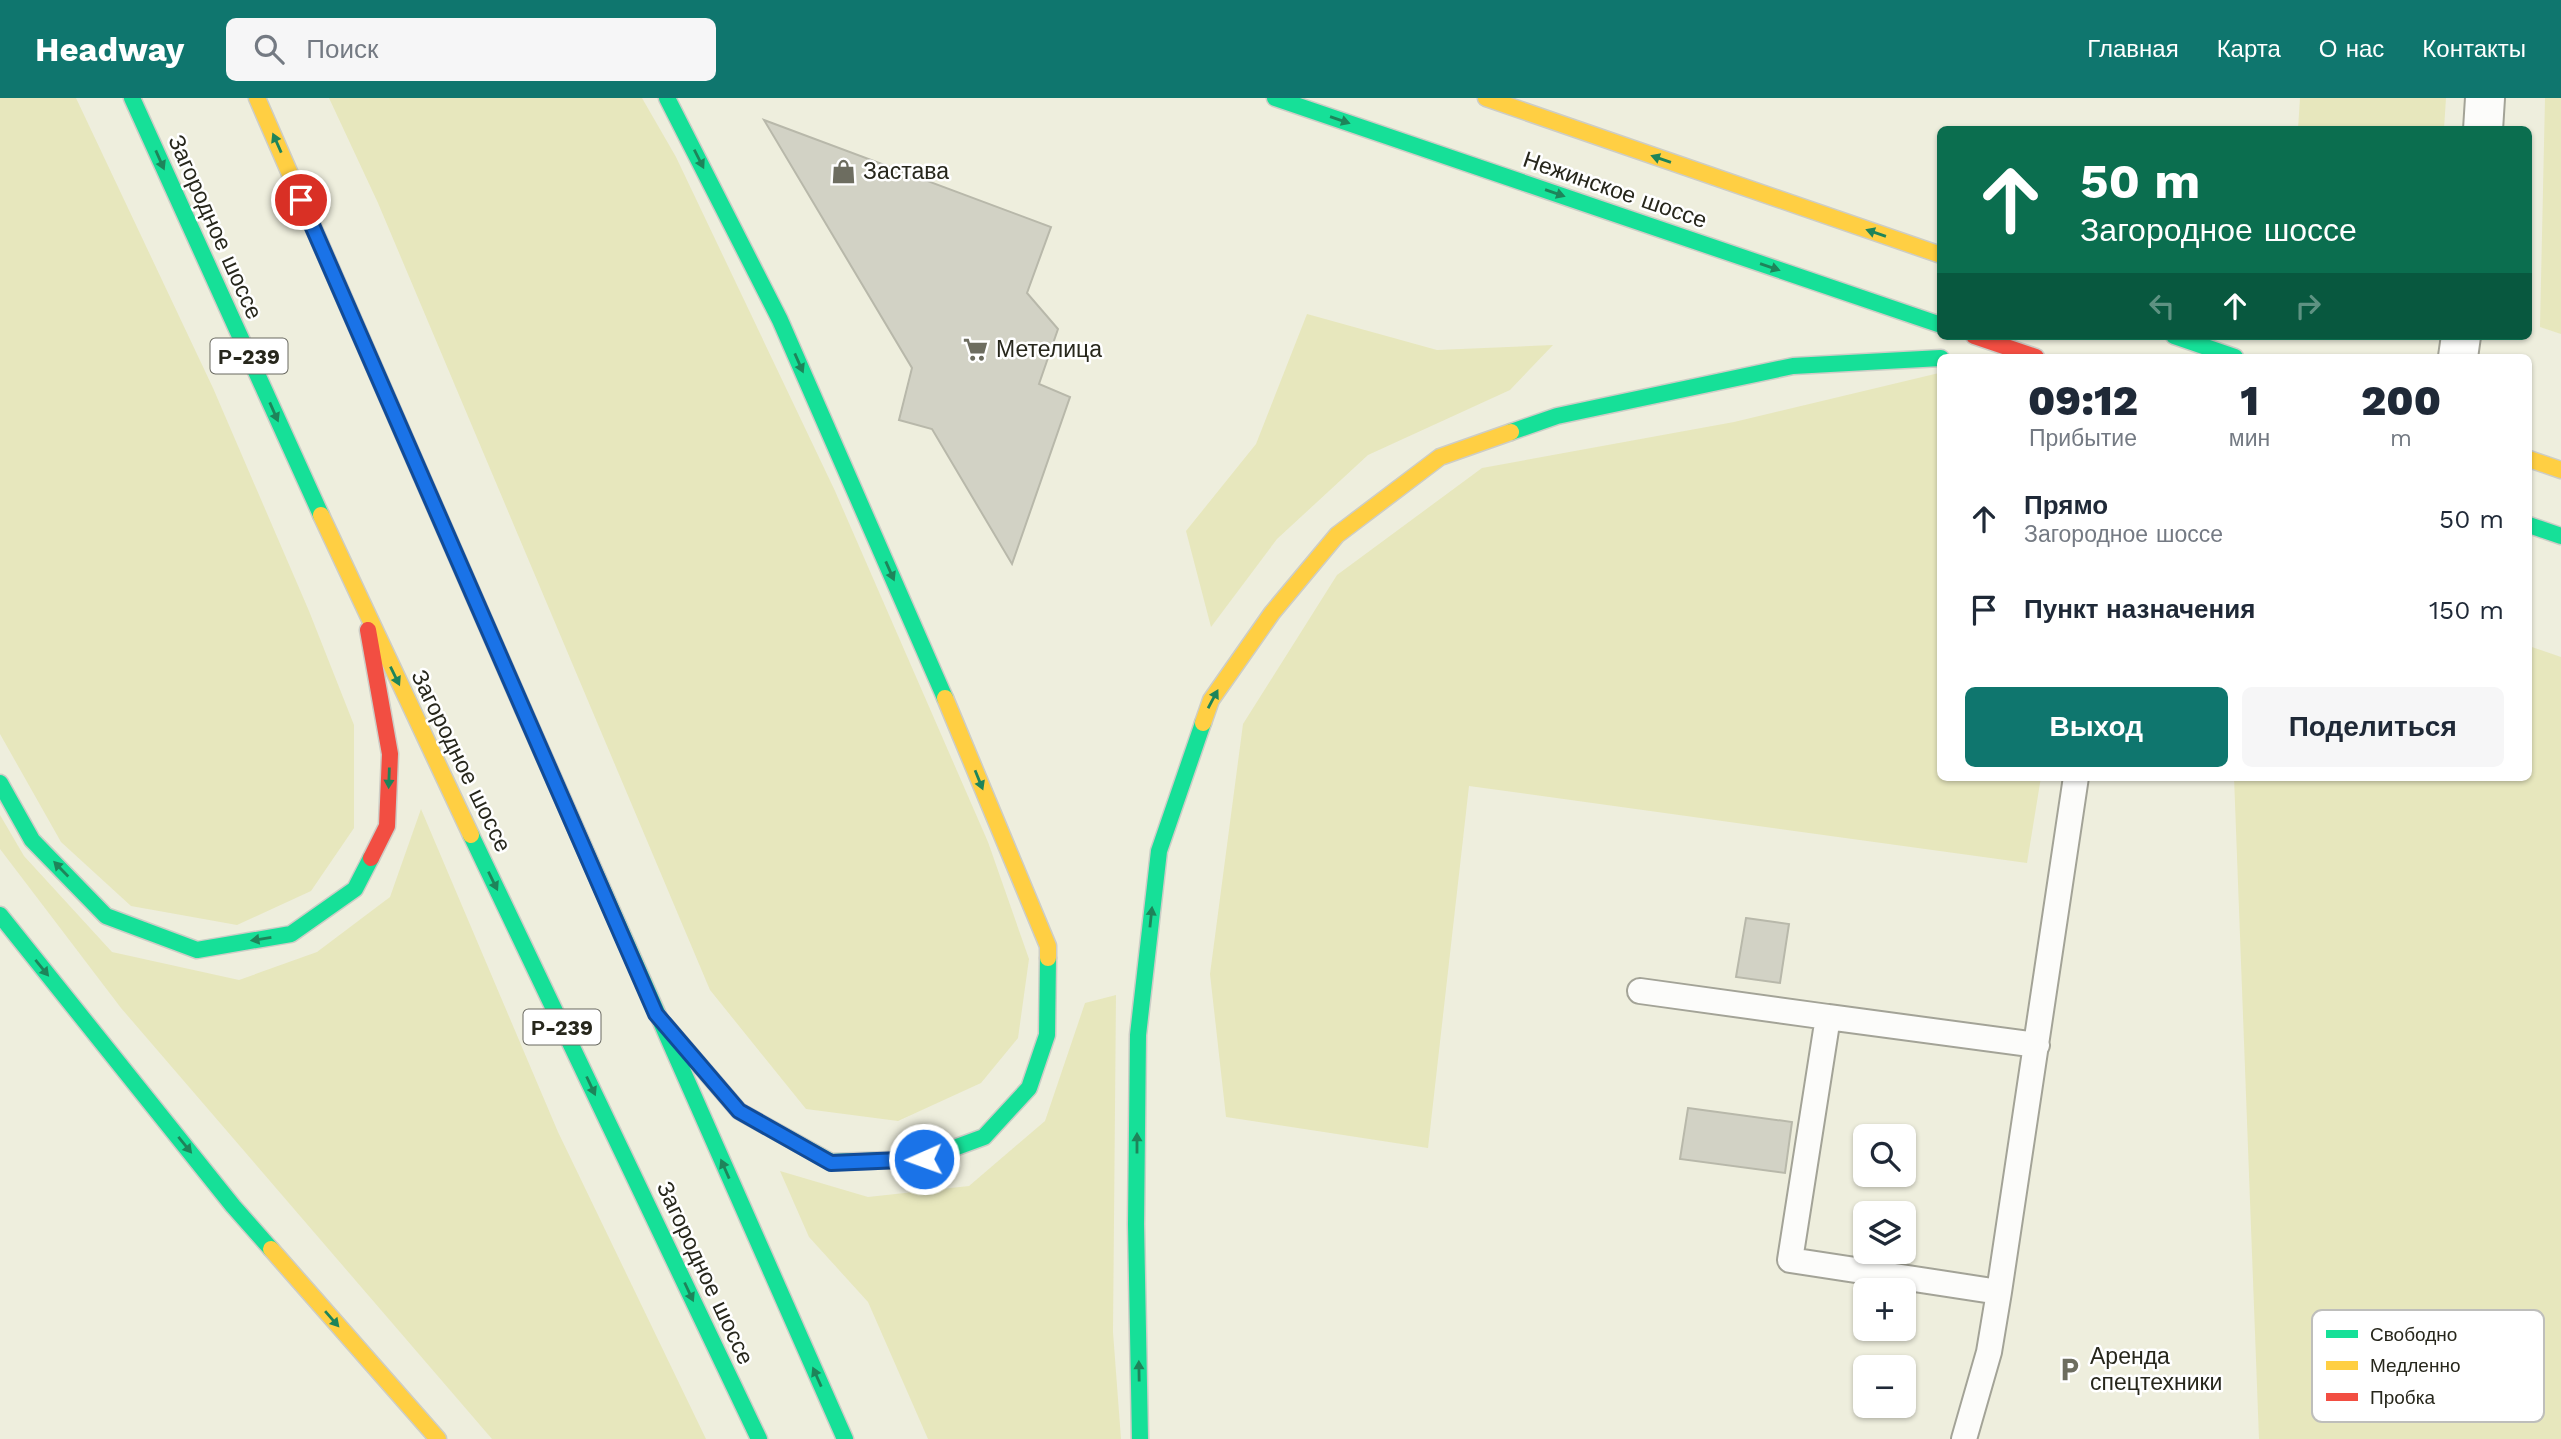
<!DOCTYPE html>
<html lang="ru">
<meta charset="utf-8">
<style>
:root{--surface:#fff;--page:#f6f6f7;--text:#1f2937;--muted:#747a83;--accent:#0f766e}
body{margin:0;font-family:"Work Sans",sans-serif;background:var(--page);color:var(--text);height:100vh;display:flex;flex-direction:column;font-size:26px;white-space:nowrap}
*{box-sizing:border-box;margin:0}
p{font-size:23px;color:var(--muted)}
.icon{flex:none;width:38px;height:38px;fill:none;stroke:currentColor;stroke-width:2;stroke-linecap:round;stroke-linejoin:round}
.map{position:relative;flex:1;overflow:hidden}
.panel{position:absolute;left:1937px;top:256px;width:595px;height:427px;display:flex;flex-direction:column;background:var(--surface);border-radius:10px;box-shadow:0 2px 5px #0004}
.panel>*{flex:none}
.guide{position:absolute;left:1937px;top:28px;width:595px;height:214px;border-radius:10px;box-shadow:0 2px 5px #0004;background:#0b6e4f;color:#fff;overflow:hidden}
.fabs{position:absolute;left:1853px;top:1026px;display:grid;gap:14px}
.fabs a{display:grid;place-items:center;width:63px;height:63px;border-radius:10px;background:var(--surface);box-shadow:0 2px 5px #0004;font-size:35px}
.pin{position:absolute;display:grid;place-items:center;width:60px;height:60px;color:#fff;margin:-30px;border:4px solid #fff;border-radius:50%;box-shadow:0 2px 7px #0007}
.me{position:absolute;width:77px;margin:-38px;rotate:268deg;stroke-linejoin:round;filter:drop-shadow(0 0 5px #0008)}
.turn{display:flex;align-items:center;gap:24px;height:147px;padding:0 28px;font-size:32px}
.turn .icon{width:91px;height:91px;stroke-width:2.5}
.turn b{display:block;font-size:49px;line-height:60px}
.lanes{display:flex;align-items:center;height:66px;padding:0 28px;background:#0003;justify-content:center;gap:35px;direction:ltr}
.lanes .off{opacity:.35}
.eta{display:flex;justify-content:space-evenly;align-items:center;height:119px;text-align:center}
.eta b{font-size:42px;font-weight:800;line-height:49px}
.cta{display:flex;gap:14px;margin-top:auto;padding:14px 28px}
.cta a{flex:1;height:80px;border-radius:10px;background:var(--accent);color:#fff;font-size:28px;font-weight:800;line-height:80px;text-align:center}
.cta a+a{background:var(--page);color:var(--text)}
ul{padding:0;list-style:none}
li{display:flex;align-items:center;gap:21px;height:91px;padding:0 28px}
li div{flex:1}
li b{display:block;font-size:26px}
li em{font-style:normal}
header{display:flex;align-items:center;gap:42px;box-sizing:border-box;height:98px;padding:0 35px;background:var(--accent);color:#fff}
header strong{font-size:33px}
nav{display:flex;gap:38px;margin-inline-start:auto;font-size:24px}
.search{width:490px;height:63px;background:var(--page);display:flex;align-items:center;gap:18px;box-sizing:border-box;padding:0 24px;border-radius:10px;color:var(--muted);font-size:26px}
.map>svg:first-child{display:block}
.green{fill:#e7e7bd}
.building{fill:#d2d2c5;stroke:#b8b8aa;stroke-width:2}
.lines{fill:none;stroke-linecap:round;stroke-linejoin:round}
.lane-casing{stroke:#a3a397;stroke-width:28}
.street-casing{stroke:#a3a397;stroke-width:42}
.fast-casing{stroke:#cdcdc6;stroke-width:19}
.slow-casing{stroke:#cdcdc6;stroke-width:19}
.jam-casing{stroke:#cdcdc6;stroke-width:19}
.lane{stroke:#fcfcfa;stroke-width:24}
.street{stroke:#fcfcfa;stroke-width:38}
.fast{stroke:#16e098;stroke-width:16}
.slow{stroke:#ffcf43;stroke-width:16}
.jam{stroke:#f24e42;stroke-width:16}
.oneway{fill:#1e845a}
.route-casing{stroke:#114b97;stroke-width:18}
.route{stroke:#1a73e8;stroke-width:12}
.labels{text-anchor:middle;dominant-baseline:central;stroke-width:5;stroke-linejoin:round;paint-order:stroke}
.shield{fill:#fff;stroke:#686860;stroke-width:2}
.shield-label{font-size:21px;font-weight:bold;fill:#27271c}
.poi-label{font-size:23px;fill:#27271c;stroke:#fff;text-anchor:start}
.street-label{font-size:23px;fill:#27271c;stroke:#fff}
.key{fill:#fff;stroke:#bebebb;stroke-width:2}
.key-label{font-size:19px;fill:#27271c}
</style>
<header>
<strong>Headway</strong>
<div class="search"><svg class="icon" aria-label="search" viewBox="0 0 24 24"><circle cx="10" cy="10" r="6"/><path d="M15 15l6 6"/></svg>Поиск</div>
<nav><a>Главная</a><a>Карта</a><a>О нас</a><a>Контакты</a></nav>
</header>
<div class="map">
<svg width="2561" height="1341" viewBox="0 0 2561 1341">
<rect width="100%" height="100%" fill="#eed"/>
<path class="green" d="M0,0H76L213,290L309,513L354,627V730L311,793L237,827L131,808L61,744L0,636Z
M329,0H642L676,59L835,393L988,744L1029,861L1018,940L981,985L898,1023L806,1011L710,892L378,105Z
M2300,0H2446L2444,31H2298Z
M2545,0H2561V236L2540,229Z
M1307,216L1437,252L1553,247L1510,292L1368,357L1277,441L1211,529L1186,433L1256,346Z
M1939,275L1941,679H2041L2027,765L1469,688L1428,1050L1226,1019L1210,876L1243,626L1337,477L1482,370L1734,324Z
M2529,548L2561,559V1341H2259L2234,679H2529Z
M421,711L558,1034L706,1341H492L121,910L0,751V717L24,758L112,854L239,882L317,854L390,799Z
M1116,897L1113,1234L1121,1341H928L868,1204L809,1139L780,1073L868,1099L969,1088L1045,1023L1085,905Z"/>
<path class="building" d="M764,22L1051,129L1027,195L1058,231L1039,286L1070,299L1012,466L932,331L899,322L912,270Z
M1746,820L1789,826L1780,885L1736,879Z
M1688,1010L1792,1024L1785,1075L1680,1061Z"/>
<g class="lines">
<defs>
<path id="lane" d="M1640,893L1828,919
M1999,1194L1790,1162L1828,919L2037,947
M1964,1341L1989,1254L1999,1194L2076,679"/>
<path id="street" d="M2483,32L2485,0
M2458,259L2461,238"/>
<path id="fast" d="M132,0L321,417
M667,0L780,222L945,600
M1275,0L1941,227
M2174,238L2235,259
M1511,334L1557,318L1793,268L1941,260
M2529,427L2561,438
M523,611L845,1341
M0,685L32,742L106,818L197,852L291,836L355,791L371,760
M471,737L759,1341
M0,817L233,1108L271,1151
M665,927L739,1013L831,1064L924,1061L984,1039L1029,990L1047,937L1048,860
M1140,1341L1136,1126L1138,937L1159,753L1203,625"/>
<path id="slow" d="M257,0L421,377
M1486,0L1941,157
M2529,361L2561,372
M321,417L471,737
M945,600L1048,848V860
M1203,625L1211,602L1272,515L1337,437L1440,359L1511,334
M271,1151L438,1341"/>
<path id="jam" d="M1974,238L2036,259
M421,377L523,611
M368,532L390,656L387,728L371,760"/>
</defs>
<use href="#lane" class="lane-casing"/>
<use href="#street" class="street-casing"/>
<use href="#fast" class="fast-casing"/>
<use href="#slow" class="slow-casing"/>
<use href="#jam" class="jam-casing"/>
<use href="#lane" class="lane"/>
<use href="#street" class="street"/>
<use href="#fast" class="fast"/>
<use href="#slow" class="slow"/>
<use href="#jam" class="jam"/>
</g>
<defs><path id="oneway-solid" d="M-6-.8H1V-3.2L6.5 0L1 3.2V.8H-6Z" transform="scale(1.75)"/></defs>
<g class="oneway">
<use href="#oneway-solid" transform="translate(1340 22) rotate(19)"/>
<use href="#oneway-solid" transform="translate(277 45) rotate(-114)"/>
<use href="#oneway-solid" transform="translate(699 61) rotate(63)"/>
<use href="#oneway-solid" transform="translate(1661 61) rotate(-161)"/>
<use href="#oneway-solid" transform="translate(160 62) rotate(66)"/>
<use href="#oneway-solid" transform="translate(1555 95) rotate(19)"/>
<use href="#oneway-solid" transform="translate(1876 135) rotate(-161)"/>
<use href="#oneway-solid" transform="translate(1770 169) rotate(19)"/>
<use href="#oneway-solid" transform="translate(799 265) rotate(66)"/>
<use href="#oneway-solid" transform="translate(274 314) rotate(66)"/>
<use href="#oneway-solid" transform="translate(890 473) rotate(66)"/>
<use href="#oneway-solid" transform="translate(395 578) rotate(64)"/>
<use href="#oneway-solid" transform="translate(1213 601) rotate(-62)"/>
<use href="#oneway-solid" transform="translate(389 680) rotate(92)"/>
<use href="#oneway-solid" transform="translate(979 682) rotate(68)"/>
<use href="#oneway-solid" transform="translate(61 771) rotate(-134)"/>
<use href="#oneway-solid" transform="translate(493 783) rotate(64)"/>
<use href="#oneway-solid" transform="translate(1151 819) rotate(-84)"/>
<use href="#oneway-solid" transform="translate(261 841) rotate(171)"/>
<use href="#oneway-solid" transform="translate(42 870) rotate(51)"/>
<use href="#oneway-solid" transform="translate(591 988) rotate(65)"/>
<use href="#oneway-solid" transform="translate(1137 1045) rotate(-90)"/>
<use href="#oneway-solid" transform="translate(185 1047) rotate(51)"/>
<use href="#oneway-solid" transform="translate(725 1071) rotate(-114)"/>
<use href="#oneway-solid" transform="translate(689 1194) rotate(65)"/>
<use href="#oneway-solid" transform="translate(332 1221) rotate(49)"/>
<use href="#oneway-solid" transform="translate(1139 1273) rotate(-91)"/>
<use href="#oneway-solid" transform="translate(817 1279) rotate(-114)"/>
</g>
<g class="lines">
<defs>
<path id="route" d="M301,102L656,916L739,1013L831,1065L924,1061"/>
</defs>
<use href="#route" class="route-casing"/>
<use href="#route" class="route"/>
</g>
<defs>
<symbol id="shop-bare" viewBox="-9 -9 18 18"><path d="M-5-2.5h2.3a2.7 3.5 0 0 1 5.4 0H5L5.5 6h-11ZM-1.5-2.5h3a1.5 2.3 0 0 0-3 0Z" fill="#6d6d60" stroke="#fff" stroke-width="2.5" paint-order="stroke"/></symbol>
<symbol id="supermarket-bare" viewBox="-9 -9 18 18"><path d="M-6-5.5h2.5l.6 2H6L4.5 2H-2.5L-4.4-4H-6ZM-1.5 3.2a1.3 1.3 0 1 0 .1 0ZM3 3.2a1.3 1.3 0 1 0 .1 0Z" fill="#6d6d60" stroke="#fff" stroke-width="2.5" paint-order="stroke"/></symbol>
<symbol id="parking-bare" viewBox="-9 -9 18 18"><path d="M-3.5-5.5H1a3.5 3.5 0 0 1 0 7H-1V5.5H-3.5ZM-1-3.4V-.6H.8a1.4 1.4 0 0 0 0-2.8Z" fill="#6d6d60" stroke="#fff" stroke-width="2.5" paint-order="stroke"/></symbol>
</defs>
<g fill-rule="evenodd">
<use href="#shop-bare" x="826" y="56" width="35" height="35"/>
<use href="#supermarket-bare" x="958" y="234" width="35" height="35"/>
<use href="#parking-bare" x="2052" y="1254" width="35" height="35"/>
</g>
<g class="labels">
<g class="shield">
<rect x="210.5" y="240.5" width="77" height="35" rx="5"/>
<rect x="523.5" y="911.5" width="77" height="35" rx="5"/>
</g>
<g class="shield-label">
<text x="249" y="258">Р-239</text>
<text x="562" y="929">Р-239</text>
</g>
<g class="poi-label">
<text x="863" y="73">Застава</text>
<text x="996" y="251">Метелица</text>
<text x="2090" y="1258">Аренда<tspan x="2090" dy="26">спецтехники</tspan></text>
</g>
<g class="street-label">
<text transform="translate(1615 92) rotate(19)">Нежинское шоссе</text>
<text transform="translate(215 129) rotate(66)">Загородное шоссе</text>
<text transform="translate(461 663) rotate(64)">Загородное шоссе</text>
<text transform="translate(705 1175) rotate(65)">Загородное шоссе</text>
</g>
</g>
<rect x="2312" y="1212" width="232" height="112" rx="10" class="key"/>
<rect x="2326" y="1232" width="32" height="8" fill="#16e098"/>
<rect x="2326" y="1263" width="32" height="9" fill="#ffcf43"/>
<rect x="2326" y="1295" width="32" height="8" fill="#f24e42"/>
<g class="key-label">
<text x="2370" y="1243">Свободно</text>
<text x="2370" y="1274">Медленно</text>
<text x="2370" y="1306">Пробка</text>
</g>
</svg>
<div class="fabs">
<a><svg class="icon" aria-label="search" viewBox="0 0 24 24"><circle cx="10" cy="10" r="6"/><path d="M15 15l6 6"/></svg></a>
<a><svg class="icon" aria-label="layers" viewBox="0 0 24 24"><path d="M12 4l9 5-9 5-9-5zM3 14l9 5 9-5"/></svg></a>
<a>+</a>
<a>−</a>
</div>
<div class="pin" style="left:301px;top:102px;background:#d93025"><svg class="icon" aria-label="arrive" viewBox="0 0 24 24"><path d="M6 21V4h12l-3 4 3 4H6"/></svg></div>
<svg class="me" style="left:924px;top:1061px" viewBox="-20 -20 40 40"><circle r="17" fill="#1a73e8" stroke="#fff" stroke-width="3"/><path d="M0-11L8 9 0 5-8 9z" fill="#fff"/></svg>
<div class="guide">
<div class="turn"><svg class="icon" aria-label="ahead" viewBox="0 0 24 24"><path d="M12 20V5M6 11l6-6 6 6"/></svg><div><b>50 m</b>Загородное шоссе</div></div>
<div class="lanes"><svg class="icon off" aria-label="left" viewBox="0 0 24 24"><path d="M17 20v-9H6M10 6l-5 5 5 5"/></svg><svg class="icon" aria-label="ahead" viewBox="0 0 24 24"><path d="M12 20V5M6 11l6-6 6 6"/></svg><svg class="icon off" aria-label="right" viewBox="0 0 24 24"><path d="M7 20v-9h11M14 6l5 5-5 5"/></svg></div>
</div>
<section class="panel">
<div class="eta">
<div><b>09:12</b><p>Прибытие</p></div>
<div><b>1</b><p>мин</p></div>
<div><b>200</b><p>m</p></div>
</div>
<ul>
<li><svg class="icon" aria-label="ahead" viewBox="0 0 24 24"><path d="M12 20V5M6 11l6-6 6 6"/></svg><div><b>Прямо</b><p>Загородное шоссе</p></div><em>50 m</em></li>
<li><svg class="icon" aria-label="arrive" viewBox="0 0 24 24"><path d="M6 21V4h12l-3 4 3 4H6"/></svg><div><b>Пункт назначения</b></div><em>150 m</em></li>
</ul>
<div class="cta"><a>Выход</a><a>Поделиться</a></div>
</section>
</div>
